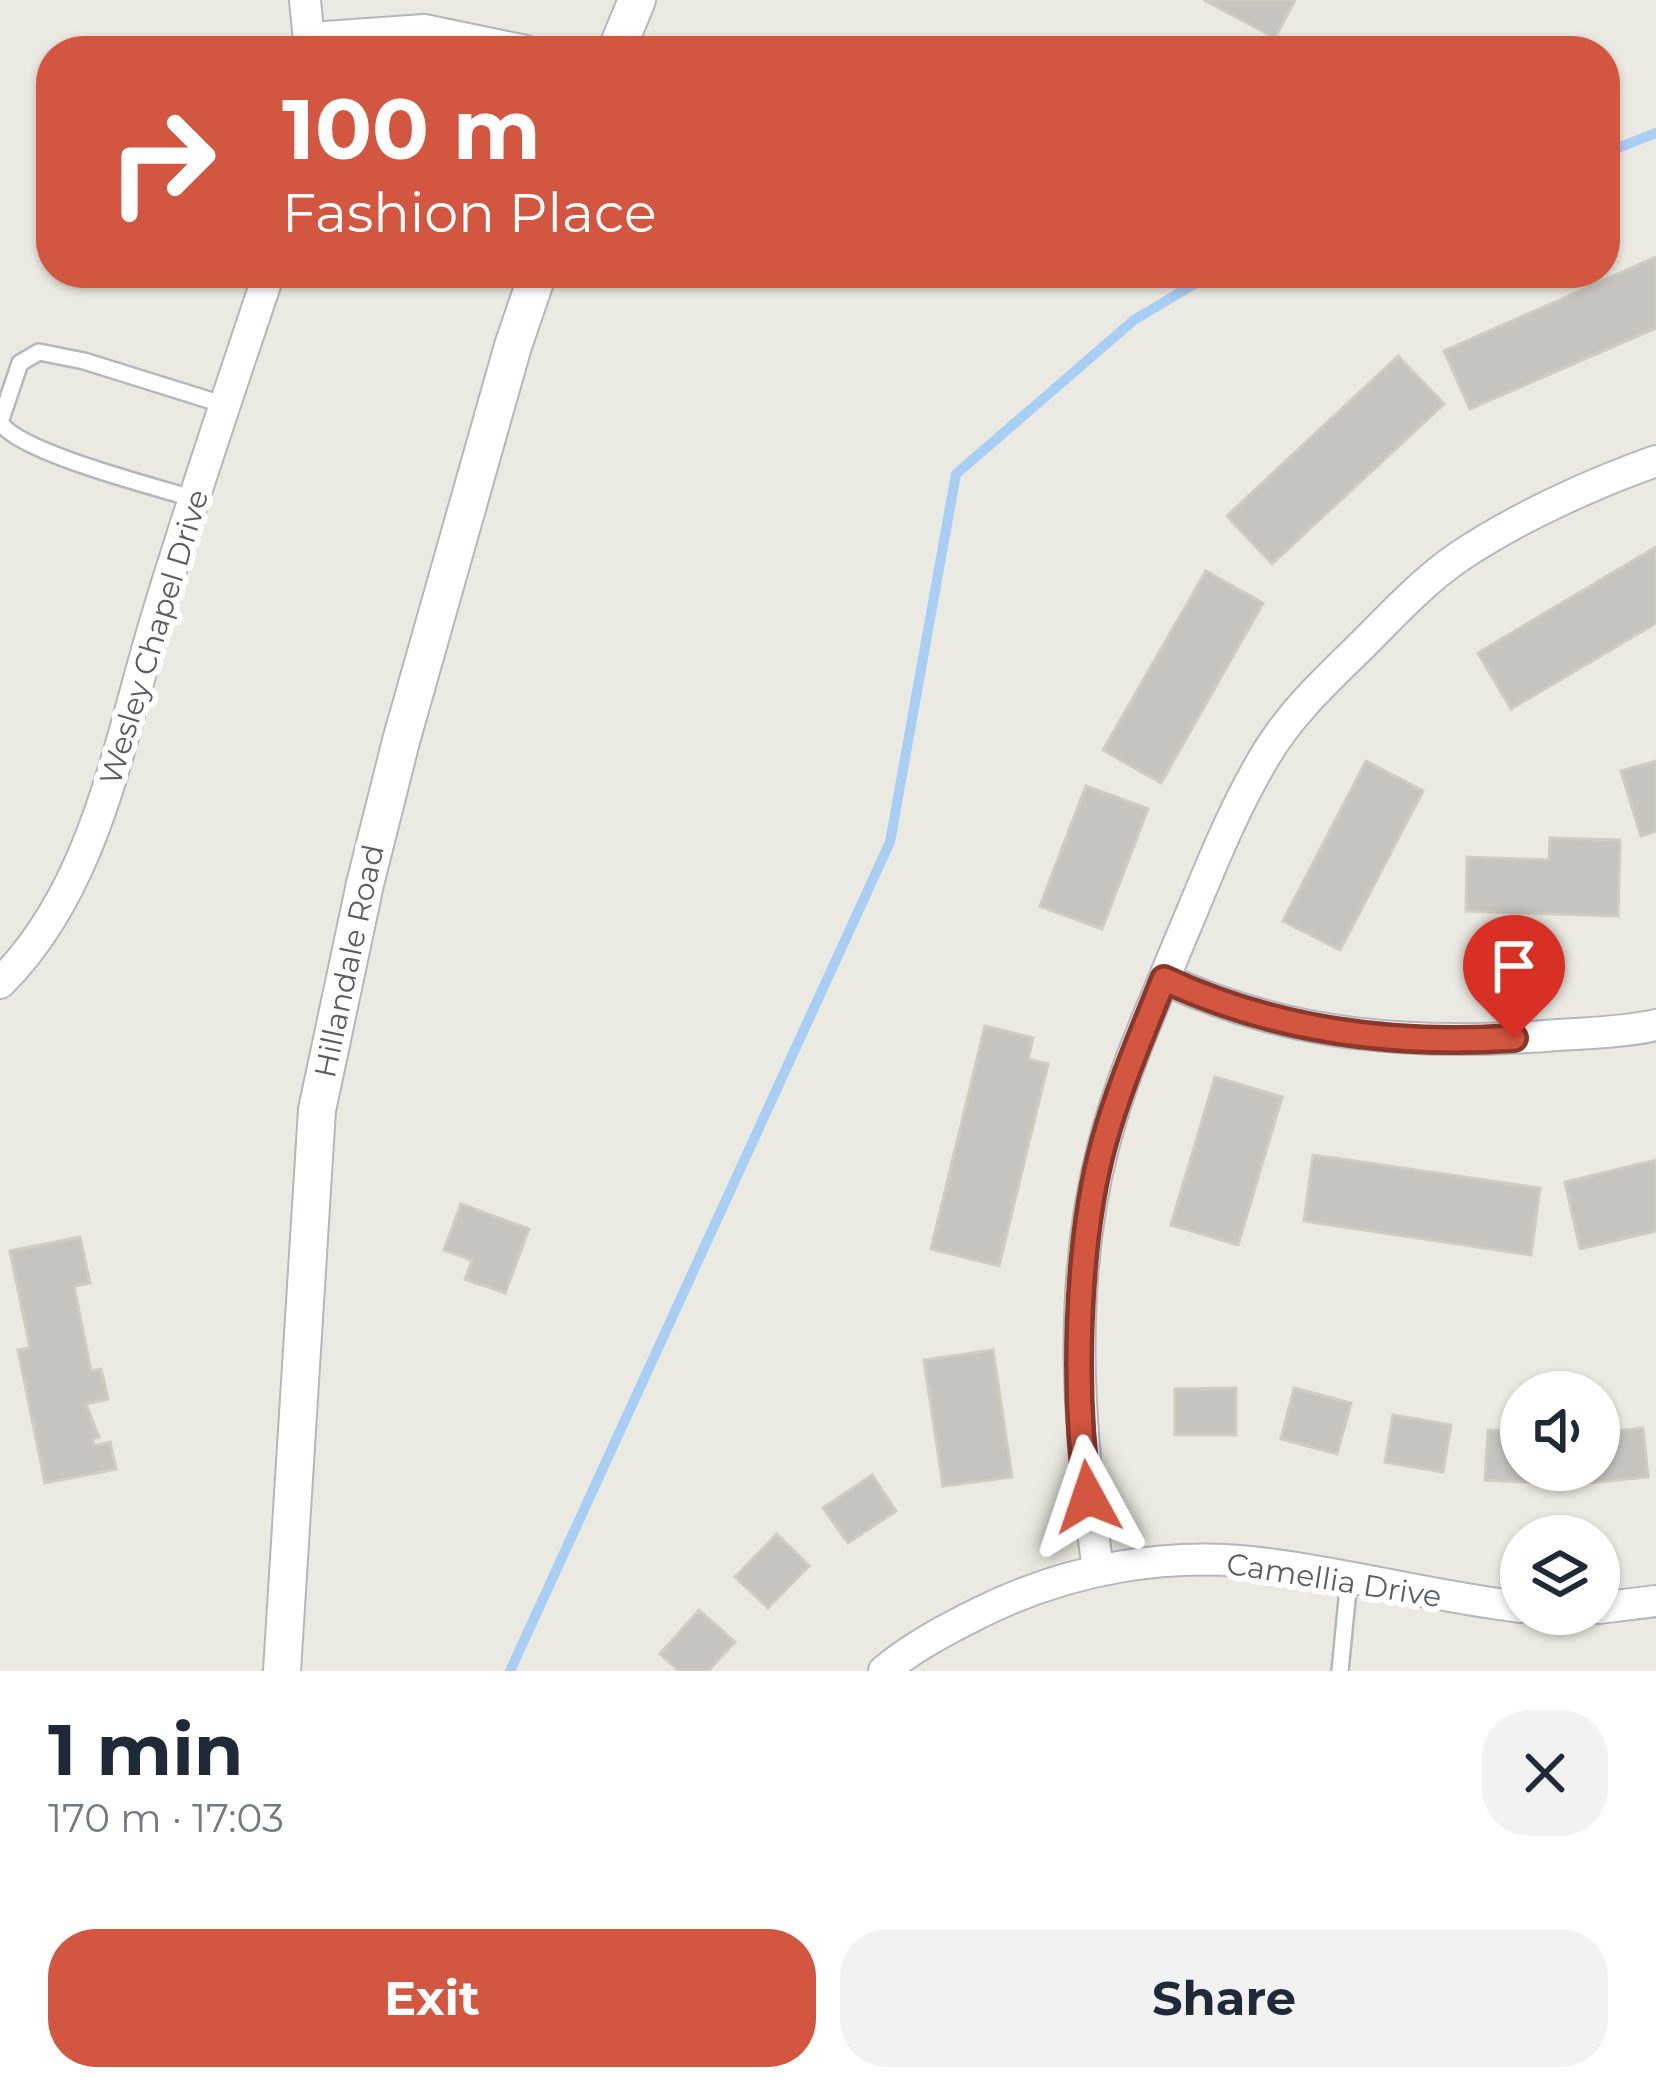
<!DOCTYPE html>
<meta charset="utf-8">
<style>
:root{--surface:#fff;--page:#f2f2f3;--text:#1f2937;--muted:#747a83;--accent:#d35640}
body{margin:0;font-family:Montserrat,sans-serif;background:var(--page);color:var(--text);height:100vh;display:flex;flex-direction:column;font-size:45px;white-space:nowrap}
*{box-sizing:border-box;margin:0}
p{font-size:39px;color:var(--muted)}
.icon{flex:none;width:66px;height:66px;fill:none;stroke:currentColor;stroke-width:2;stroke-linecap:round;stroke-linejoin:round}
.map{position:relative;height:1671px;overflow:hidden}
.drawer{display:flex;flex-direction:column;background:var(--surface);flex:1}
.drawer>*{flex:none}
.top-card{position:absolute;left:36px;top:36px;width:1584px;height:252px;border-radius:48px;box-shadow:0 3px 9px #0004;background:#d35640;color:#fff;overflow:hidden}
.controls{position:absolute;left:1500px;top:1371px;display:grid;gap:24px}
.controls a{display:grid;place-items:center;width:120px;height:120px;border-radius:50%;background:var(--surface);box-shadow:0 3px 9px #0004;font-size:60px}
.pin{position:absolute;display:grid;place-items:center;width:102px;height:102px;color:#fff;margin:-123px -51px;border-radius:50% 50% 50% 0;rotate:-45deg;box-shadow:0 0 12px #0007}
.pin .icon{rotate:45deg}
.me{position:absolute;width:132px;margin:-66px;rotate:355deg;stroke-linejoin:round;filter:drop-shadow(0 0 9px #0008)}
.turn{display:flex;align-items:center;gap:42px;height:252px;padding:0 48px;font-size:54px}
.turn .icon{width:156px;height:156px;stroke-width:2.5}
.turn b{display:block;font-size:84px;line-height:102px}
.round{display:grid;place-items:center;flex:none;width:126px;height:126px;border-radius:48px;background:var(--page)}
.summary{display:flex;align-items:center;justify-content:space-between;height:204px;padding:0 48px}
h1{font-size:72px;font-weight:700;line-height:90px}
.action{display:flex;gap:24px;margin-top:auto;padding:24px 48px}
.action a{flex:1;height:138px;border-radius:48px;background:var(--accent);color:#fff;font-size:48px;font-weight:700;line-height:138px;text-align:center}
.action a+a{background:var(--page);color:var(--text)}
.map>svg:first-child{display:block}
.lines{fill:none;stroke-linecap:round;stroke-linejoin:round}
.stream{stroke:#a9cef4;stroke-width:10}
.building{fill:#c6c4be;stroke:#cfccc1;stroke-width:3}
.service-casing{stroke:#b4b7bb;stroke-width:20}
.minor-casing{stroke:#b4b7bb;stroke-width:34}
.tertiary-casing{stroke:#b4b7bb;stroke-width:40}
.service{stroke:#fff;stroke-width:15}
.minor{stroke:#fff;stroke-width:30}
.tertiary{stroke:#fff;stroke-width:36}
.route-casing{stroke:#89382a;stroke-width:30}
.route{stroke:#d35640;stroke-width:21}
.labels{text-anchor:middle;dominant-baseline:central;stroke-width:12;stroke-linejoin:round;paint-order:stroke}
.street-label{font-size:30px;fill:#5a5d61;stroke:#fff}
</style>
<div class="map">
<svg width="1656" height="1671" viewBox="0 0 1656 1671">
<rect width="100%" height="100%" fill="#ebeae2"/>
<g class="lines">
<path class="stream" d="M1605,153L1656,133
M510,1671L890,842L956,474L1134,320L1213,273"/>
</g>
<path class="building" d="M1204,0H1295L1275,38Z
M1656,257V328L1470,409L1444,351Z
M1398,356L1444,404L1272,564L1227,516Z
M1656,547V623L1511,709L1478,653Z
M1206,571L1263,603L1161,783L1103,750Z
M1366,761L1423,791L1340,950L1283,921Z
M1656,761V831L1641,836L1621,771Z
M1086,786L1148,809L1102,929L1040,906Z
M1550,838L1620,840L1618,916L1466,911L1467,857L1549,860Z
M985,1026L1033,1038L1028,1059L1048,1064L999,1266L931,1249Z
M1215,1077L1282,1097L1238,1245L1171,1225Z
M1313,1155L1540,1188L1531,1255L1304,1221Z
M1656,1160V1231L1580,1249L1565,1182Z
M461,1204L529,1229L505,1293L465,1279L472,1260L444,1250Z
M80,1237L90,1283L74,1286L91,1371L101,1369L108,1399L86,1404L99,1437L93,1439L94,1446L110,1442L116,1469L45,1483L18,1350L30,1348L10,1251Z
M993,1350L1012,1477L943,1486L924,1360Z
M1236,1388V1435H1175V1389Z
M1294,1388L1351,1403L1337,1454L1281,1439Z
M1393,1415L1451,1425L1443,1472L1385,1462Z
M1643,1428L1648,1477L1586,1483L1584,1470H1599V1433Z
M1488,1430L1521,1432V1470H1546L1545,1483L1485,1480Z
M872,1475L896,1511L848,1543L823,1508Z
M777,1534L809,1566L768,1608L735,1577Z
M699,1610L735,1642L708,1671H679L660,1654Z"/>
<g class="lines">
<defs>
<path id="service" d="M195,499C156,487 17,452 0,422L20,363L39,352L84,361L225,405
M1340,1671L1349,1579"/>
<path id="minor" d="M305,0L310,51
M311,38L424,30L526,51
M1164,979C1288,1037 1411,1045 1545,1036C1582,1033 1620,1033 1656,1025
M0,983C99,885 120,733 160,606C194,494 232,384 269,273
M1098,1569C1078,1430 1067,1282 1104,1144C1122,1074 1153,1006 1180,940C1206,879 1230,815 1264,758C1287,718 1320,686 1352,655C1387,621 1420,583 1460,556C1517,518 1591,484 1656,461
M1599,1608L1656,1601
M884,1671C911,1648 945,1630 977,1614C1066,1569 1169,1550 1269,1564C1354,1575 1436,1597 1521,1607"/>
<path id="tertiary" d="M616,51L637,0
M282,1671L317,1110L365,884L401,741L513,346L538,273"/>
</defs>
<use href="#service" class="service-casing"/>
<use href="#minor" class="minor-casing"/>
<use href="#tertiary" class="tertiary-casing"/>
<use href="#service" class="service"/>
<use href="#minor" class="minor"/>
<use href="#tertiary" class="tertiary"/>
</g>
<g class="lines">
<defs>
<path id="route" d="M1088,1497C1073,1394 1076,1243 1104,1142C1119,1087 1143,1032 1164,979C1273,1030 1394,1046 1514,1038"/>
</defs>
<use href="#route" class="route-casing"/>
<use href="#route" class="route"/>
</g>
<g class="labels">
<g class="street-label">
<text transform="translate(154 637) rotate(-73)">Wesley Chapel Drive</text>
<text transform="translate(349 961) rotate(-78)">Hillandale Road</text>
<text transform="translate(1334 1580) rotate(9)">Camellia Drive</text>
</g>
</g>
</svg>
<div class="controls">
<a><svg class="icon" aria-label="sound" viewBox="0 0 24 24"><path d="M4 9h4l5-4v14l-5-4H4zM17 9q2 3 0 6"/></svg></a>
<a><svg class="icon" aria-label="layers" viewBox="0 0 24 24"><path d="M12 4l9 5-9 5-9-5zM3 14l9 5 9-5"/></svg></a>
</div>
<div class="pin" style="left:1514px;top:1038px;background:#d93025"><svg class="icon" aria-label="arrive" viewBox="0 0 24 24"><path d="M6 21V4h12l-3 4 3 4H6"/></svg></div>
<svg class="me" style="left:1088px;top:1497px" viewBox="-20 -20 40 40"><path d="M0-17L14 15 0 8-14 15z" fill="#d35640" stroke="#fff" stroke-width="4"/></svg>
<div class="top-card">
<div class="turn"><svg class="icon" aria-label="right" viewBox="0 0 24 24"><path d="M7 20v-9h11M14 6l5 5-5 5"/></svg><div><b>100 m</b>Fashion Place</div></div>
</div>
</div>
<section class="drawer">
<div class="summary"><div><h1>1 min</h1><p>170 m · 17:03</p></div><a class="round"><svg class="icon" aria-label="close" viewBox="0 0 24 24"><path d="M6 6l12 12M18 6L6 18"/></svg></a></div>
<div class="action"><a>Exit</a><a>Share</a></div>
</section>
